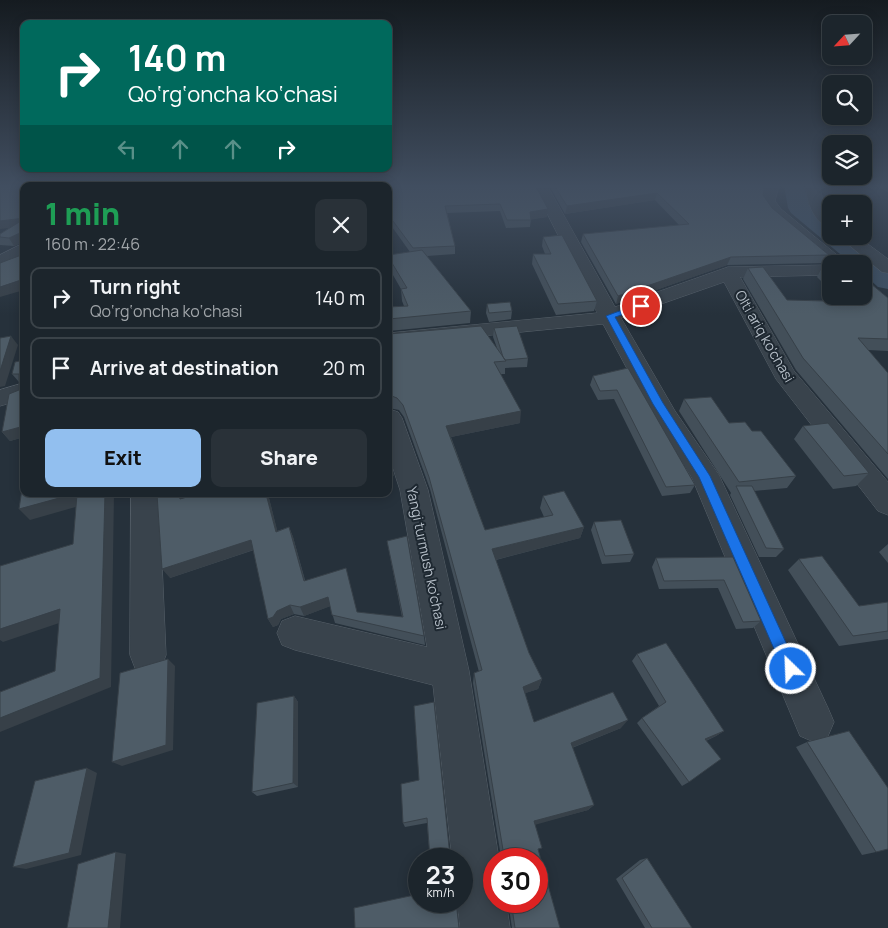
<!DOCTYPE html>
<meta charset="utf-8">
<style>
:root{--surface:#1c252c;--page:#293138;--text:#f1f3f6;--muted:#a0a5a9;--line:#3a4248;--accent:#92bfef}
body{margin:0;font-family:Manrope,sans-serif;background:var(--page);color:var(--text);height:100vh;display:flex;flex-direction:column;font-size:19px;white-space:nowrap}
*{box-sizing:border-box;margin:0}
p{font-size:16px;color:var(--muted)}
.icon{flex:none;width:28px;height:28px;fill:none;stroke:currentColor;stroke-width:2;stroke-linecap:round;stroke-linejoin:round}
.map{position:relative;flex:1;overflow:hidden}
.panel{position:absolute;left:20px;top:182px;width:372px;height:315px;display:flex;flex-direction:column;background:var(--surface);border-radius:10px;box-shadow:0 2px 12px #0003,0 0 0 1px var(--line)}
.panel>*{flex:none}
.hud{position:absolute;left:20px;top:20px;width:372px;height:152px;border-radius:10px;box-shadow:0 2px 12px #0003,0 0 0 1px var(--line);background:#00695c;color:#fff;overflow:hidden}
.needle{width:32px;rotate:244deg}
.tools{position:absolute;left:822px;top:15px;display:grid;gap:10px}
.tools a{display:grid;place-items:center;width:50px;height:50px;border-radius:10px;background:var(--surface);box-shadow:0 2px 12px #0003,0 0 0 1px var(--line);font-size:25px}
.speed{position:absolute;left:408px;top:848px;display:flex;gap:10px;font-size:25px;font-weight:700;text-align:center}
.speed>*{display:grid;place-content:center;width:65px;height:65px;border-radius:50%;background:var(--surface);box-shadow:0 2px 12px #0003,0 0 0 1px var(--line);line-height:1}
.speed small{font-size:12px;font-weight:400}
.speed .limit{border:8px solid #d22;background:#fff;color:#111}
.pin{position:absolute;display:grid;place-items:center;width:42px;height:42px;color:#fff;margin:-21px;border:2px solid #fff;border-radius:50%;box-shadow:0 1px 5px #0007}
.me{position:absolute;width:55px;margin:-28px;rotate:336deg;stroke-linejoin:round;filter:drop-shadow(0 0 4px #0008)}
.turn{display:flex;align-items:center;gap:18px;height:105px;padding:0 25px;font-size:22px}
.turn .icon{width:65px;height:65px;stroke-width:2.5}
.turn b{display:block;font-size:35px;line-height:42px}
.lanes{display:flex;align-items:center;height:48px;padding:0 25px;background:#0003;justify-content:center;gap:25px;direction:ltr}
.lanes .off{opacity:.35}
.round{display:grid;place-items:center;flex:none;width:52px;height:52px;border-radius:10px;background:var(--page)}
.headline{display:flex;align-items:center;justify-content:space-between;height:85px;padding:0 25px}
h1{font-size:30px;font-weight:800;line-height:38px;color:#1e9e55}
.button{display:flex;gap:10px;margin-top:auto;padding:10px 25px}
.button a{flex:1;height:58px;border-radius:10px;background:var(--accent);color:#111;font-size:20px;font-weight:800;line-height:58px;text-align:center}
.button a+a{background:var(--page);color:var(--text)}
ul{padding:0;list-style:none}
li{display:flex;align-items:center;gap:15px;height:62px;margin:0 10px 8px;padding:0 15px;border:2px solid var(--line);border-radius:10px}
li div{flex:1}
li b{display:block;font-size:19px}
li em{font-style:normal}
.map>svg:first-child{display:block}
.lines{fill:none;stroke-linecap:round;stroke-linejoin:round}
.river{fill:#3d5063;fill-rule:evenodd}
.minor-casing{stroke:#57616a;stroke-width:1}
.minor{fill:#39434c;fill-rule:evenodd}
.wall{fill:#434f59}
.shaded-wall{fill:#374048}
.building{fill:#4e5c67;stroke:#374048}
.route{fill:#1a73e8;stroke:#114b97}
.labels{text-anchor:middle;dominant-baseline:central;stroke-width:4;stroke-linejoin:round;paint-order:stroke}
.street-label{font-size:14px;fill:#b5bec7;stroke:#1e2831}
</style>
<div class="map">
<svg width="888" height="928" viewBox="0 0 888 928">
<rect width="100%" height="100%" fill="#26313b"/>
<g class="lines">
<path class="river" d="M784,185H804L809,205L831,223V236H849L888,268V289L878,287L864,274V264H852L791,213L788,208Z"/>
<defs>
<path id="minor" d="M533,185H547L615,307L728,267L829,265L770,215L761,201L765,185H779L775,201L781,209L848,264H831V275L740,277L794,371L888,482V515L878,511L776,379L724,282L621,318L675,411L719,475L828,708L834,722L828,736L814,742L800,736L692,478L653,417L603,324L389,345V333L597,313Z
M806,185H820C821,204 831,210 831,228C814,224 806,201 806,185Z
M877,185H888V191Z
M838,236H857L888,259V273L882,272Z
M24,243V256L0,268V255Z
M24,383V399L0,406V390Z
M389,409L398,412L402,418L428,490L469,671L499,859H494V901H506L510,928H460L457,901H461V859H452L433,685L295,650L282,645L277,633L282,621L295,616L427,647L400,490L389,456Z
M131,494H159L166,655L161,668L148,673L135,668L130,655Z"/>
</defs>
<use href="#minor" class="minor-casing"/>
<use href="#minor" class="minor"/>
</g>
<path class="wall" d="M0,185H53L51,186H24V243L23,242L14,246L0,245V234L9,228Z
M535,185L547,217L531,219L530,227L506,228L500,211L447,213L455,246V254L427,256L471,311L470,323L389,331V332V307L404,306L402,301L401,289L389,268V255L410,252L390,224L389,225V186Z
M549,185H765L763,195L772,208L829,255L824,263L727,265L616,304L581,242L583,234L679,225L655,200L565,214Z
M543,237L597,301L594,311L556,315L532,264L533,254H545L542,246Z
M840,255L850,264H834Z
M823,266H831V291L817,277Z
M748,268L787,300L842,301L837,296H864L870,283L888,298V351L868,350L888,373V479L796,370L743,279Z
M487,304L512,311L511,319L489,322L486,313Z
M494,328L528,358L527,367L505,368V374H501L520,423L451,437L485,530L544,517L540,508L543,496L584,527L580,538L496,560L529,653L542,679L538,689L525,693L534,722L621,728L572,748L594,805L588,810L535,824L538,851L560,928H511H512L508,901H536V859H498L501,857L473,683L474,673L479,672L430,489L404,417L399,410L389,408V334L497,348L493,337Z
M24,360V437L10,441L2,432L19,390V382L12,374Z
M628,368L695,485L690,493L662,496L614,399L598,400L590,385L593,376Z
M684,399L729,423L752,431L796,476L787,488L754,491L784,549L776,557H759L730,495L731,493L679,411Z
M803,426L869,473L856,486L833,489L794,439Z
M184,494L185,498L198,494H268L277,531L289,527L293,537L305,580L357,612L402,617L387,541L424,636L425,645L335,623L330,606L304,616L294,614L281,619L278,625L273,627L268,619L254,550L170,578Z
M594,522L634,554L630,562L602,564L591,530Z
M888,544V563L879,552Z
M733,557L761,621L753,628L736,629L718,588L659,589L652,567L656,558Z
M799,559L859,606L888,602V639L839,646L788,570Z
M637,654L724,731L716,736L706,741L689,782L682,786L637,723L642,718L659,706L632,661Z
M294,696L298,702V787L257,796L252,792Z
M807,742L876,852L862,855L796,747Z
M419,780L450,856L430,859L427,823L405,827L403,823Z
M647,858L692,928H645L616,879L640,860Z"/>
<path class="shaded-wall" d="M41,185H53L51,186H39Z
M657,193L655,200L565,214L567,206Z
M548,209L547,217L529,220L530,212Z
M389,217H390V224L389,225Z
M24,218V226L0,229V221Z
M20,233L21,239L23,242L14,246L9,238Z
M731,257L727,265L616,304L618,296Z
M24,279V290L0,297V287Z
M11,336L18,345L5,386L0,387V371Z
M521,411L520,423L446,438V426Z
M24,426V437L10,441L2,432Z
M389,464H392L394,476L389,477Z
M74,494H78L86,504L30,520L19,509Z
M105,494H114L111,687L0,732V718L100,678Z
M179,494H184L186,509L180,499Z
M266,494H268L280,541L276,532Z
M289,527L293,537L307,590L304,581Z
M584,527L580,538L491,561L492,549Z
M251,540L256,549L170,578L162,569Z
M328,597L331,606L304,616L300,607Z
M290,605L294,614L281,619L278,625L273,627L268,619L277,611Z
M60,609L71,619L3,642L0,640V629Z
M168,659L175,666L173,750L122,766L112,762Z
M542,679L538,689L520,695L523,687Z
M294,696L298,702V787L293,783Z
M628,720L621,728L566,750L571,743Z
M724,731L716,736L698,744L705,739Z
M87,768L97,773L81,855L26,869L13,867Z
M594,805L588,810L531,826L534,821Z
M116,852L126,854L120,928H108Z"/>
<path class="building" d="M0,185H41L39,186H24V199L23,200H24V218L0,221Z
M70,185H535L548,209L530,212L531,220H507L500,204L445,206L455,246L413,248L390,217H389V186H65Z
M554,185H765L763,195L772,208L829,255L731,257L618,296L583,234L689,224L657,193L567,206Z
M24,219V239H21L20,233L9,238L0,237V234Z
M562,235L597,301L558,304L533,254H551L543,237Z
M422,250L471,311L389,319V307L408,306L401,289L407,288L389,258V255Z
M24,254V279L0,287V263Z
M840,255L850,264H839Z
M823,266H831V273Z
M763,267L787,300L863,302L856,296H864V275L869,279L870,283L888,298V339L858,338L888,373V454L803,358L748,268Z
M510,302L512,311L489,313L487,304Z
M481,326L506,361L494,362L521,411L446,426L485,530L553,515L543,496L564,491L584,527L492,549L529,653L542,679L523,687L534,722L613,692L628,720L571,743L594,805L534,821L542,848L538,849L560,928H515L511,901H536V859H498V858L504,856L474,673L482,670L429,477L403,405L397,398L389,395V334Z
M517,326L528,358L505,360L503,357L494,328Z
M11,336L0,371V338Z
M24,360V426L2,432L9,394L19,390V374H12L15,362Z
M628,368L695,485L666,487L617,390L600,391L593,376Z
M711,397L729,423L745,422L752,431H761L796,476L739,482L684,399Z
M828,423L869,473L844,476L803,426Z
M389,453L392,464H389Z
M24,476V494H74L19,509Z
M736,486H752L784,549L766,548Z
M77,494H105L100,678L0,718V692L55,671L60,609L0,629V566L73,544Z
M157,494H179L180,499L198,494H266L276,532L289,527L304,581L346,568L357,612L403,617L387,541L407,536L424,636L332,615L328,597L300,607L290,605L277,611L273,617L268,619L251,540L162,569Z
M621,520L634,554L605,556L594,522Z
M822,556L859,606L888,602V631L853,636L799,559Z
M733,557L761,621L743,622L724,580L664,581L656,558Z
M666,643L724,731L705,739L721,759L689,782L642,718L666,702L637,654Z
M168,659L166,745L112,762L120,673Z
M294,696L293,783L252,792L257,703Z
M434,702L450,856L456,858V859H430L427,818L403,823L401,784L419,780L414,706Z
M849,731L888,788V849L876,852L807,742Z
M87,768L69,853L13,867L35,781Z
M116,852L108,928H67L78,864Z
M647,858L692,928H652L622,878Z
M419,894V901H456L459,928H355L354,908Z"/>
<linearGradient id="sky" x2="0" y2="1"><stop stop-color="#151b20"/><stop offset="0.59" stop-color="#414e60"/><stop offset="1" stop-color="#414e60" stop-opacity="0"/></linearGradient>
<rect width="888" height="315" fill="url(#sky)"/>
<path class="route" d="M641,303L645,306L644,308L615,317L663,403L710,476L798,669L796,674L791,676L785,674L699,477L653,404L606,316Z"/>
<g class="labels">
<g class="street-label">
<text transform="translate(765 336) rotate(60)">Olti ariq ko'chasi</text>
<text transform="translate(427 558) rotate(78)">Yangi turmush ko'chasi</text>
</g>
</g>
</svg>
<div class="tools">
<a><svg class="needle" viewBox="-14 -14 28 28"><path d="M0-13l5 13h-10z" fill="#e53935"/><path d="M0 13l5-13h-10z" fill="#a0a5a9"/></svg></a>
<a><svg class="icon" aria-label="search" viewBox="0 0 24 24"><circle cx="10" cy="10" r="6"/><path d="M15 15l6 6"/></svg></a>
<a><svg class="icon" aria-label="layers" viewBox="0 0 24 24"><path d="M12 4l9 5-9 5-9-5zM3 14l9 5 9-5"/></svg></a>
<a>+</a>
<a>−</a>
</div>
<div class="speed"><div>23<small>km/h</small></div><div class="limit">30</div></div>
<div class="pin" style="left:641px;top:306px;background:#d93025"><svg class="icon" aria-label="arrive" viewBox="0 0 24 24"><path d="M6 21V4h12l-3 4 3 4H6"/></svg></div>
<svg class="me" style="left:791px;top:669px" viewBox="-20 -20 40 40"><circle r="17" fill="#1a73e8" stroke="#fff" stroke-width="3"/><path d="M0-11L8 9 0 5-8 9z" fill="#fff"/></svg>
<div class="hud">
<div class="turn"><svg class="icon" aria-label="right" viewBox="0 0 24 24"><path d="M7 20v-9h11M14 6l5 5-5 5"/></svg><div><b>140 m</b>Qo‘rg‘oncha ko‘chasi</div></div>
<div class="lanes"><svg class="icon off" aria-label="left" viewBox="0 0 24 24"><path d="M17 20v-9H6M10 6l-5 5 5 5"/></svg><svg class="icon off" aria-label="ahead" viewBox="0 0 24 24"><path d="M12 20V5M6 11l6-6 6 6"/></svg><svg class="icon off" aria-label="ahead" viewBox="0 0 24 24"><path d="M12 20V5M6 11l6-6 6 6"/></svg><svg class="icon" aria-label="right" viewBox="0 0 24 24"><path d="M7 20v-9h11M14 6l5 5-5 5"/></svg></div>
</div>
<section class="panel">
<div class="headline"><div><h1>1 min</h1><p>160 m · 22:46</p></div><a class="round"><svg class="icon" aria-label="close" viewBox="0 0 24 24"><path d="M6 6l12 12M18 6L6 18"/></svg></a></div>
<ul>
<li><svg class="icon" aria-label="right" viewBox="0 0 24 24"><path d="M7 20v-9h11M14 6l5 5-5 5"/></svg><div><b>Turn right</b><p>Qo‘rg‘oncha ko‘chasi</p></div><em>140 m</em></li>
<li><svg class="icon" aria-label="arrive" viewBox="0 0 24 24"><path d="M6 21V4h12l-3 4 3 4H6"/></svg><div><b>Arrive at destination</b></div><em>20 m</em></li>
</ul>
<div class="button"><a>Exit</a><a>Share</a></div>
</section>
</div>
